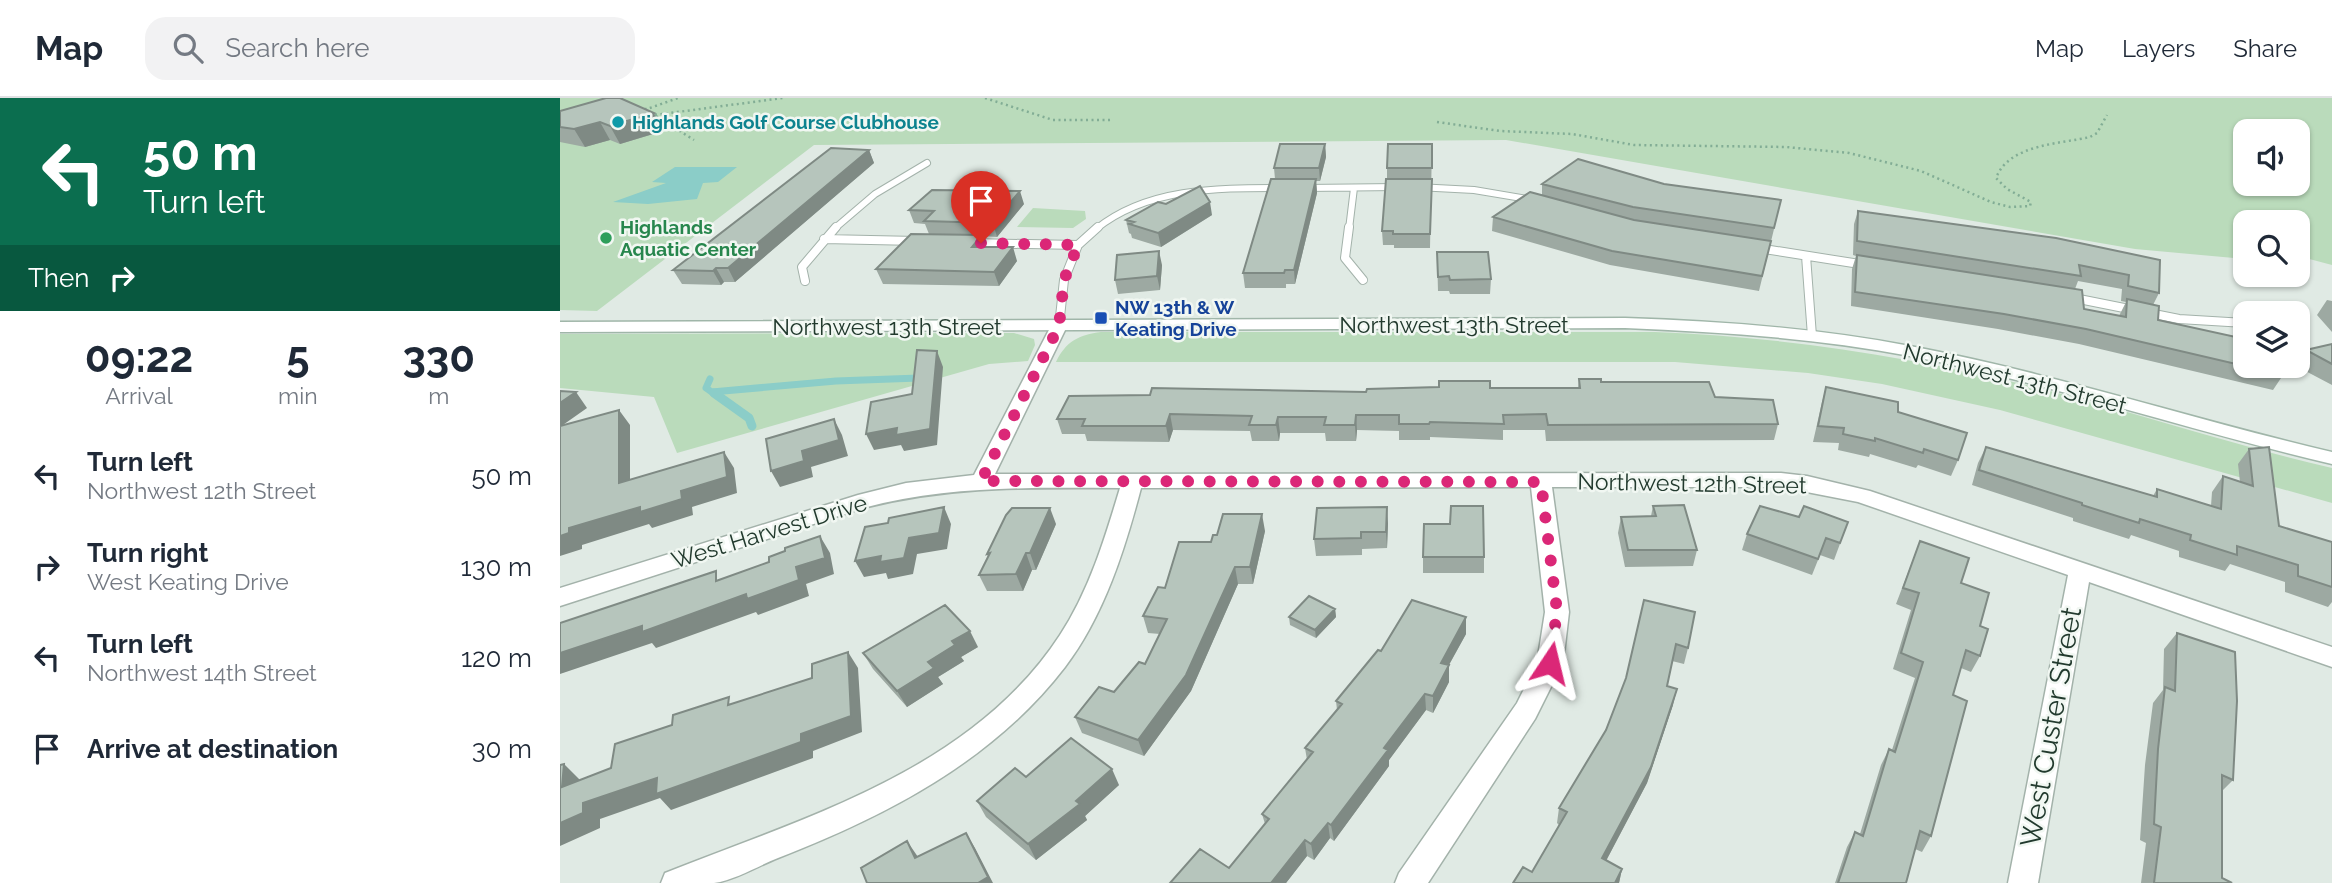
<!DOCTYPE html>
<style>
:root{--surface:#fff;--page:#f2f2f3;--text:#1f2937;--muted:#747a83;--line:#e0e1e3}
body{margin:0;font-family:Raleway,sans-serif;background:var(--page);color:var(--text);height:100vh;display:flex;flex-direction:column;font-size:26px;white-space:nowrap}
*{box-sizing:border-box;margin:0}
p{font-size:23px;color:var(--muted)}
.icon{flex:none;width:38px;height:38px;fill:none;stroke:currentColor;stroke-width:2;stroke-linecap:round;stroke-linejoin:round}
.map{position:relative;flex:1;overflow:hidden}
.side{display:flex;flex-direction:column;background:var(--surface);width:560px}
.side>*{flex:none}
.banner{background:#0b6e4f;color:#fff;overflow:hidden}
.controls{position:absolute;left:1673px;top:21px;display:grid;gap:14px}
.controls a{display:grid;place-items:center;width:77px;height:77px;border-radius:14px;background:var(--surface);box-shadow:0 2px 5px #0004;font-size:35px}
.pin{position:absolute;display:grid;place-items:center;width:60px;height:60px;color:#fff;margin:-72px -30px;border-radius:50% 50% 50% 0;rotate:-45deg;box-shadow:0 0 7px #0007}
.pin .icon{rotate:45deg}
.me{position:absolute;width:77px;margin:-38px;rotate:10deg;stroke-linejoin:round;filter:drop-shadow(0 0 5px #0008)}
.turn{display:flex;align-items:center;gap:24px;height:147px;padding:0 28px;font-size:32px}
.turn .icon{width:91px;height:91px;stroke-width:2.5}
.turn b{display:block;font-size:49px;line-height:60px}
.then{display:flex;align-items:center;height:66px;padding:0 28px;background:#0003;gap:14px;font-size:26px}
.eta{display:flex;justify-content:space-evenly;align-items:center;height:119px;text-align:center}
.eta b{font-size:42px;font-weight:700;line-height:49px}
ul{padding:0;list-style:none}
li{display:flex;align-items:center;gap:21px;height:91px;padding:0 28px}
li div{flex:1}
li b{display:block;font-size:26px}
li em{font-style:normal}
header{display:flex;align-items:center;gap:42px;box-sizing:border-box;height:98px;padding:0 35px;background:var(--surface);border-bottom:2px solid var(--line)}
header strong{font-size:33px}
nav{display:flex;gap:38px;margin-inline-start:auto;font-size:24px}
.search{width:490px;height:63px;background:var(--page);display:flex;align-items:center;gap:18px;box-sizing:border-box;padding:0 24px;border-radius:21px;color:var(--muted);font-size:26px}
main{display:flex;flex:1;min-height:0}
.map>svg:first-child{display:block}
.green{fill:#badbbb;fill-rule:evenodd}
.water{fill:#8bcdc8}
.lines{fill:none;stroke-linecap:round;stroke-linejoin:round}
.stream-far1{stroke:#8bcdc8;stroke-width:7}
.stream{stroke:#8bcdc8;stroke-width:9}
.service-far1-casing{stroke:#a3b2aa;stroke-width:8}
.service-casing{stroke:#a3b2aa;stroke-width:10}
.minor-casing{stroke:#a3b2aa;stroke-width:3}
.secondary-casing{stroke:#a0b6a9;stroke-width:3}
.path{stroke:#82ad95;stroke-width:2.5;stroke-dasharray:2 3.5;stroke-linecap:butt}
.service-far1{stroke:#fff;stroke-width:6}
.service{stroke:#fff;stroke-width:8}
.minor{fill:#fff;fill-rule:evenodd}
.secondary{fill:#fff;fill-rule:evenodd}
.wall{fill:#9da9a2;fill-rule:evenodd}
.shaded-wall{fill:#7f8a84}
.building{fill:#b6c5bc;stroke:#7f8a84;stroke-width:2}
.route{stroke:#db2777;stroke-width:12;stroke-dasharray:0 21.6}
.culture-dot{fill:#0f9aa8;stroke:#f1f7f2;stroke-width:2.5}
.leisure-dot{fill:#2e9e5b;stroke:#f1f7f2;stroke-width:2.5}
.transit-dot{fill:#1a4fb4;stroke:#f1f7f2;stroke-width:2.5}
.labels{text-anchor:middle;dominant-baseline:central;stroke-width:5;stroke-linejoin:round;paint-order:stroke}
.far-culture-label{font-size:19px;font-weight:bold;fill:#0d838f;stroke:#f1f7f2;text-anchor:start}
.far-leisure-label{font-size:19px;font-weight:bold;fill:#27864d;stroke:#f1f7f2;text-anchor:start}
.far-transit-label{font-size:19px;font-weight:bold;fill:#164399;stroke:#f1f7f2;text-anchor:start}
.street-label{font-size:23px;fill:#223a2e;stroke:#f1f7f2}
.near-street-label{font-size:28px;fill:#223a2e;stroke:#f1f7f2}
</style>
<header>
<strong>Map</strong>
<div class="search"><svg class="icon" aria-label="search" viewBox="0 0 24 24"><circle cx="10" cy="10" r="6"/><path d="M15 15l6 6"/></svg>Search here</div>
<nav><a>Map</a><a>Layers</a><a>Share</a></nav>
</header>
<main>
<section class="side">
<div class="banner">
<div class="turn"><svg class="icon" aria-label="left" viewBox="0 0 24 24"><path d="M17 20v-9H6M10 6l-5 5 5 5"/></svg><div><b>50 m</b>Turn left</div></div>
<div class="then">Then<svg class="icon" aria-label="right" viewBox="0 0 24 24"><path d="M7 20v-9h11M14 6l5 5-5 5"/></svg></div>
</div>
<div class="eta">
<div><b>09:22</b><p>Arrival</p></div>
<div><b>5</b><p>min</p></div>
<div><b>330</b><p>m</p></div>
</div>
<ul>
<li><svg class="icon" aria-label="left" viewBox="0 0 24 24"><path d="M17 20v-9H6M10 6l-5 5 5 5"/></svg><div><b>Turn left</b><p>Northwest 12th Street</p></div><em>50 m</em></li>
<li><svg class="icon" aria-label="right" viewBox="0 0 24 24"><path d="M7 20v-9h11M14 6l5 5-5 5"/></svg><div><b>Turn right</b><p>West Keating Drive</p></div><em>130 m</em></li>
<li><svg class="icon" aria-label="left" viewBox="0 0 24 24"><path d="M17 20v-9H6M10 6l-5 5 5 5"/></svg><div><b>Turn left</b><p>Northwest 14th Street</p></div><em>120 m</em></li>
<li><svg class="icon" aria-label="arrive" viewBox="0 0 24 24"><path d="M6 21V4h12l-3 4 3 4H6"/></svg><div><b>Arrive at destination</b></div><em>30 m</em></li>
</ul>
</section>
<div class="map">
<svg width="1772" height="785" viewBox="0 0 1772 785">
<rect width="100%" height="100%" fill="#e0eae4"/>
<path class="green" d="M0,0H1772V167L1738,158V124H1685V161L1575,151L946,42L254,47L37,213L0,212ZM1685,33H1738V86H1685Z
M473,110L525,113L526,121L513,130L457,129Z
M541,234H1095C1225,239 1353,259 1479,290C1577,315 1673,347 1772,370V405L1440,312L1322,286L1248,275L1115,264H496C506,243 519,237 541,234Z
M454,235L474,241L475,247L468,263L429,266L117,355L94,299L0,290V236Z"/>
<path class="water" d="M115,69H177L158,84L143,85L137,101L88,106L53,104L106,85L92,84Z"/>
<g class="lines">
<path class="stream-far1" d="M150,281L146,290L156,297
M152,294L276,283L359,280"/>
<path class="stream" d="M154,295L189,320L192,328"/>
<defs>
<path id="service-far1" d="M857,89L914,92L973,102
M745,90L838,89
M274,131L315,96L367,65
M536,131C588,89 659,90 722,90
M789,131L794,90"/>
<path id="service" d="M789,129L785,160L803,182
M264,141L357,143
M411,145L518,147L538,129
M1198,150L1306,167
M1246,158L1252,238
M245,183L242,169L276,129
M1509,199L1619,221L1685,225
M499,228L504,182L518,147"/>
<path id="minor" d="M499,223L507,228L435,376L1221,375L1247,378L1310,393L1772,549V569L1529,484L1478,785H1448L1508,477L1298,404L1221,389H992L1009,514L1003,565L975,621L868,785H835L839,775L957,605L977,565L985,514L971,389L581,390C565,451 544,518 505,569C433,663 326,718 218,760C198,768 175,782 154,785C137,785 118,785 101,785L105,775C246,719 412,672 500,537C529,493 545,440 560,390C470,390 392,387 303,410L0,508V490L298,397L346,385L414,377L491,228Z"/>
<path id="secondary" d="M1065,220C1160,223 1256,230 1350,248C1493,275 1631,321 1772,354V366C1631,333 1493,286 1350,258C1256,240 1161,234 1065,230L0,234V224Z"/>
</defs>
<use href="#service-far1" class="service-far1-casing"/>
<use href="#service" class="service-casing"/>
<use href="#minor" class="minor-casing"/>
<use href="#secondary" class="secondary-casing"/>
<path class="path" d="M425,0L493,22H553
M79,11H87L118,0
M95,17L223,0
M96,18L134,42
M877,24L940,33L1012,36L1074,47L1226,49L1289,55L1361,73L1431,104L1450,109L1470,108L1471,104L1447,91L1436,80C1449,46 1500,46 1530,39L1537,35L1547,17"/>
<use href="#service-far1" class="service-far1"/>
<use href="#service" class="service"/>
<use href="#minor" class="minor"/>
<use href="#secondary" class="secondary"/>
</g>
<path class="wall" d="M0,13L103,33L60,46L50,42L25,49L0,44Z
M765,46L766,59L760,83H756L757,95L735,186H726V190H685L683,175L715,81L714,70Z
M872,46L870,150H834V147H823L822,133L827,81V70Z
M309,52L314,65L175,184H164L161,187L122,186L113,172Z
M982,86H1104L1221,102L1199,193L1050,167L932,133L933,119L982,97Z
M464,106L437,139L422,138L426,149L457,163L439,188L323,186L316,171L369,136L365,126L354,125L349,112Z
M1298,113L1600,162L1599,195L1593,207L1598,222L1723,277L1713,292L1519,246L1438,231L1291,208L1292,171L1296,158L1293,157L1294,126ZM1518,183L1562,191L1561,203L1566,204L1559,218L1524,211L1515,191Z
M652,117L601,149L572,140L571,136L569,135L566,122Z
M877,154L931,181L930,196H890L889,193H878Z
M602,167L600,192L558,196L555,182Z
M1767,202L1772,203V234L1757,217Z
M1772,246V287L1736,268H1738V263L1746,252Z
M1019,281L1155,299L1218,326L1214,342L986,343L985,332H943V342L870,339V342H839V333L797,332L796,343H766L765,335H720L719,343H692L690,333L613,332L609,344L527,343L525,336H502L497,321L590,297L806,294L930,290H1018Z
M1266,289L1338,314L1398,362L1391,378L1358,367L1356,370L1310,356L1309,359L1278,352L1279,345L1253,344L1262,304Z
M1426,349L1593,398L1597,391L1651,408L1652,394L1663,378L1680,384L1678,366L1689,351L1719,428L1772,444V504L1768,509L1725,494V484L1670,466L1665,473L1619,459V453L1571,437L1569,441L1513,423V420L1412,387L1418,365Z
M1093,408L1137,452L1133,468L1065,469L1058,435L1061,419L1091,418Z
M1239,419L1288,424L1274,462L1260,457L1252,477L1182,452L1187,436Z
M828,425L827,450L802,451V457L756,458L754,441Z
M496,426L476,472H472L463,493H427L419,477L428,459L427,456Z
M705,433L693,486H678L631,593L584,658L522,635L515,619L554,594L585,566L600,536L588,535L583,518L605,490L657,437Z
M1360,443L1401,485L1420,528V558L1411,574L1401,570L1393,597L1371,738L1362,754L1355,751L1346,785H1275L1287,749L1295,734L1300,736L1321,667L1329,651L1332,652L1355,580L1333,571L1351,512L1336,506Z
M863,459H924V475H863Z
M1084,502L1128,550L1124,566L1112,563L1107,588L1113,607L1087,685L1046,763L1062,771L1059,785H953L972,774L999,727L997,725L999,710L1046,632L1066,580Z
M775,511L776,519L756,540L730,527L729,519Z
M906,519V536L889,567V584L873,615L866,612L829,662V668L774,743L770,740L754,762L747,758L726,785H610L669,770L705,726L702,716L747,662L745,650L777,612L776,603L821,553Z
M1617,535L1673,682L1662,693V780L1672,785H1581L1586,745L1580,742L1585,667L1593,605L1603,592L1604,551Z
M418,549L401,559L404,563L378,579L383,586L347,609L313,571L303,555Z
M466,679L559,687L525,718L527,722L476,762L426,719L417,703Z"/>
<path class="shaded-wall" d="M94,15L103,33L60,46L50,28Z
M40,24L50,42L25,49L14,31Z
M765,46L766,59L760,83L759,70Z
M309,52L314,65L175,184L168,170Z
M756,81L757,95L735,186L734,172Z
M460,93L464,106L437,139L433,125Z
M650,104L652,117L601,149L598,135Z
M422,137L426,151L412,149Z
M453,149L457,163L439,188L434,174Z
M599,153L602,167L600,192L597,178Z
M156,170L164,184L161,187L153,173Z
M377,253L383,269L377,347L344,353L341,347L314,352L306,336L337,330Z
M16,294L27,310L0,329V305Z
M59,312L70,327V401L59,385Z
M610,316L613,332L609,344L606,328Z
M796,317L797,332L796,343L795,327Z
M718,319L720,335L719,343L716,327Z
M274,321L282,337L288,358L251,369L253,379L220,389L211,373L242,353Z
M164,354L174,370L177,395L132,409L133,417L92,430L89,426L22,447V451L0,458V438L9,430L80,409L121,393Z
M384,409L391,426L387,451L357,456L353,476L328,481L326,475L304,479L295,463L349,440Z
M827,409L828,425L827,450L826,434Z
M490,410L496,426L476,472L470,455Z
M702,416L705,433L693,486L690,469Z
M260,438L270,455L274,476L246,486L249,498L198,517L196,514L96,550L92,545L0,576V555L82,528L236,469Z
M466,455L472,472L463,493L456,476Z
M675,469L678,486L631,593L584,658L578,642Z
M775,511L776,519L756,540L755,532Z
M906,519V536L881,581V565Z
M410,533L418,549L401,559L404,563L378,579L383,586L347,609L337,593L368,564L392,543Z
M288,554L298,570L302,634L253,653V660L111,712L100,700L40,721V730L0,748V725L23,705L97,680L241,636Z
M889,567V584L873,615V598Z
M1117,591L1113,607L1087,685L1039,776L1042,760Z
M865,596L866,612L829,662V668L774,743L771,727L824,650Z
M4,666L20,682L2,689Z
M552,671L559,687L525,718L527,722L476,762L468,746Z
M768,725L770,740L754,762L751,746Z
M406,735L415,750L433,785H418Z
M745,742L747,758L726,785H711Z
M347,743L358,759L355,760Z
M1062,771L1059,785H1055Z"/>
<path class="building" d="M46,0H60L94,15L50,28L40,24L14,31L0,29V13Z
M720,46H765L759,70H714Z
M828,46H872V70H827Z
M271,50L309,52L168,170H156L153,173L113,172Z
M1018,61L1104,86L1221,102L1214,130L1073,109L982,86Z
M711,81H756L734,172H725L724,175H683Z
M826,81H872L870,136H833V133H822Z
M640,88L650,104L598,135L569,126L574,124L566,122L598,104L606,106Z
M372,92L460,93L433,125L364,123L374,113L349,112Z
M970,94L1074,122L1211,143L1202,178L1052,153L933,119Z
M1298,113L1496,140L1600,162L1599,195L1568,188L1569,177L1519,167L1521,178L1297,143Z
M351,136L422,137L412,149H453L434,174L316,171Z
M599,153L597,178L555,182L557,157Z
M877,154H928L931,181L890,182L889,178L878,179Z
M1297,157L1522,192L1524,211L1566,219L1567,201L1599,208L1598,222L1685,241V268H1721L1723,277L1526,231L1444,216L1295,194Z
M1772,246V266L1746,252Z
M357,252L377,253L370,331L336,337L337,330L306,336L311,304L352,296Z
M1019,281H1041V284H1149L1155,299L1213,302L1218,326L988,327L986,316L943,317L944,326L870,324L869,326H839V317H796L795,327H764L766,319H718L716,327H689L692,318L610,316L606,328H522L525,321H497L509,298L590,297L592,290L806,294L807,291L879,289V283H930V290H1020Z
M1266,289L1338,304V314L1407,335L1398,362L1364,351L1363,355L1315,340V343L1283,336L1284,330L1258,328Z
M0,293L16,294L0,305Z
M59,312V385L164,354L167,379L121,393L122,401L80,414V409L9,430V435L0,438V328Z
M274,321L279,342L242,353L244,363L211,373L206,341Z
M1426,349L1597,399V391L1661,411L1663,378L1693,388L1689,351L1709,349L1719,428L1772,444V489L1738,478V467L1677,448V457L1630,442L1631,437L1580,421L1579,425L1522,407V405L1419,372Z
M1124,407L1137,452H1068L1061,419L1096,418L1093,408Z
M891,408H923L924,459H863L864,426H890Z
M1200,408L1239,419L1244,408L1288,424L1280,445L1266,440L1258,461L1187,436Z
M384,409L379,435L349,440L344,460L320,464L321,458L295,463L305,429L328,425L329,420Z
M827,409L826,434H801V440L754,441L757,410Z
M452,410H490L470,455H466L456,476L419,477L430,455L427,456L446,417Z
M663,416H702L690,469H675L626,577L578,642L515,619L539,589L554,594L579,564L585,566L607,521L583,518L598,489L605,490L619,444H651L653,437H657Z
M260,438L265,460L236,469L239,482L187,501L186,496L82,534V528L0,555V525L156,473V483L209,464V459L225,453V450Z
M1360,443L1409,460L1401,485L1429,495L1420,528L1428,531L1420,558L1406,552L1393,597L1407,603L1371,738L1360,733L1346,785H1278L1295,734L1303,738L1329,651L1335,654L1363,564L1341,555L1359,495L1343,490Z
M749,498L775,511L755,532L729,519Z
M852,502L906,519L881,565L889,567L873,598L865,596L824,650L828,652L771,727L768,725L751,746L745,742L711,785H610L640,751L669,770L709,721L702,716L753,654L745,650L782,606L776,603L818,552L821,553Z
M1084,502L1135,514L1128,550L1116,546L1107,588L1117,591L1091,669L1042,760L1062,771L1055,785H953L963,769L972,774L1007,714L999,710L1046,632L1066,580Z
M385,507L410,533L392,543L395,547L368,564L374,570L337,593L303,555Z
M1617,535L1675,554L1677,603L1673,682L1662,677V780L1672,785H1594L1601,729L1594,726L1598,651L1605,589L1615,593Z
M288,554L291,618L241,636V644L96,696L97,680L23,705V715L0,725V667L4,666L2,689L51,670L55,646L112,627L113,617L169,599L168,607L252,580V566Z
M511,640L552,671L516,703L520,706L468,746L417,703L455,670L466,679Z
M406,735L428,779L418,785H307L301,770L347,743L355,760Z"/>
<g class="lines">
<path class="route" d="M421,145L518,147L504,182L499,228L421,383L981,384L997,513L990,565"/>
</g>
<circle class="culture-dot" cx="58" cy="24" r="7"/>
<circle class="leisure-dot" cx="46" cy="140" r="7"/>
<rect class="transit-dot" x="534" y="213" width="14" height="14" rx="3.5"/>
<g class="labels">
<g class="far-culture-label">
<text x="72" y="24">Highlands Golf Course Clubhouse</text>
</g>
<g class="far-leisure-label">
<text x="60" y="129">Highlands<tspan x="60" dy="22">Aquatic Center</tspan></text>
</g>
<g class="far-transit-label">
<text x="555" y="209">NW 13th &amp; W<tspan x="555" dy="22">Keating Drive</tspan></text>
</g>
<g class="street-label">
<text x="894" y="226">Northwest 13th Street</text>
<text x="327" y="228">Northwest 13th Street</text>
<text transform="translate(1455 280) rotate(14)">Northwest 13th Street</text>
<text transform="translate(1132 385) rotate(1)">Northwest 12th Street</text>
<text transform="translate(209 433) rotate(-17)">West Harvest Drive</text>
</g>
<g class="near-street-label">
<text transform="translate(1491 629) rotate(-80)">West Custer Street</text>
</g>
</g>
</svg>
<div class="controls">
<a><svg class="icon" aria-label="sound" viewBox="0 0 24 24"><path d="M4 9h4l5-4v14l-5-4H4zM17 9q2 3 0 6"/></svg></a>
<a><svg class="icon" aria-label="search" viewBox="0 0 24 24"><circle cx="10" cy="10" r="6"/><path d="M15 15l6 6"/></svg></a>
<a><svg class="icon" aria-label="layers" viewBox="0 0 24 24"><path d="M12 4l9 5-9 5-9-5zM3 14l9 5 9-5"/></svg></a>
</div>
<div class="pin" style="left:421px;top:145px;background:#d93025"><svg class="icon" aria-label="arrive" viewBox="0 0 24 24"><path d="M6 21V4h12l-3 4 3 4H6"/></svg></div>
<svg class="me" style="left:990px;top:565px" viewBox="-20 -20 40 40"><path d="M0-17L14 15 0 8-14 15z" fill="#db2777" stroke="#fff" stroke-width="4"/></svg>
</div>
</main>
